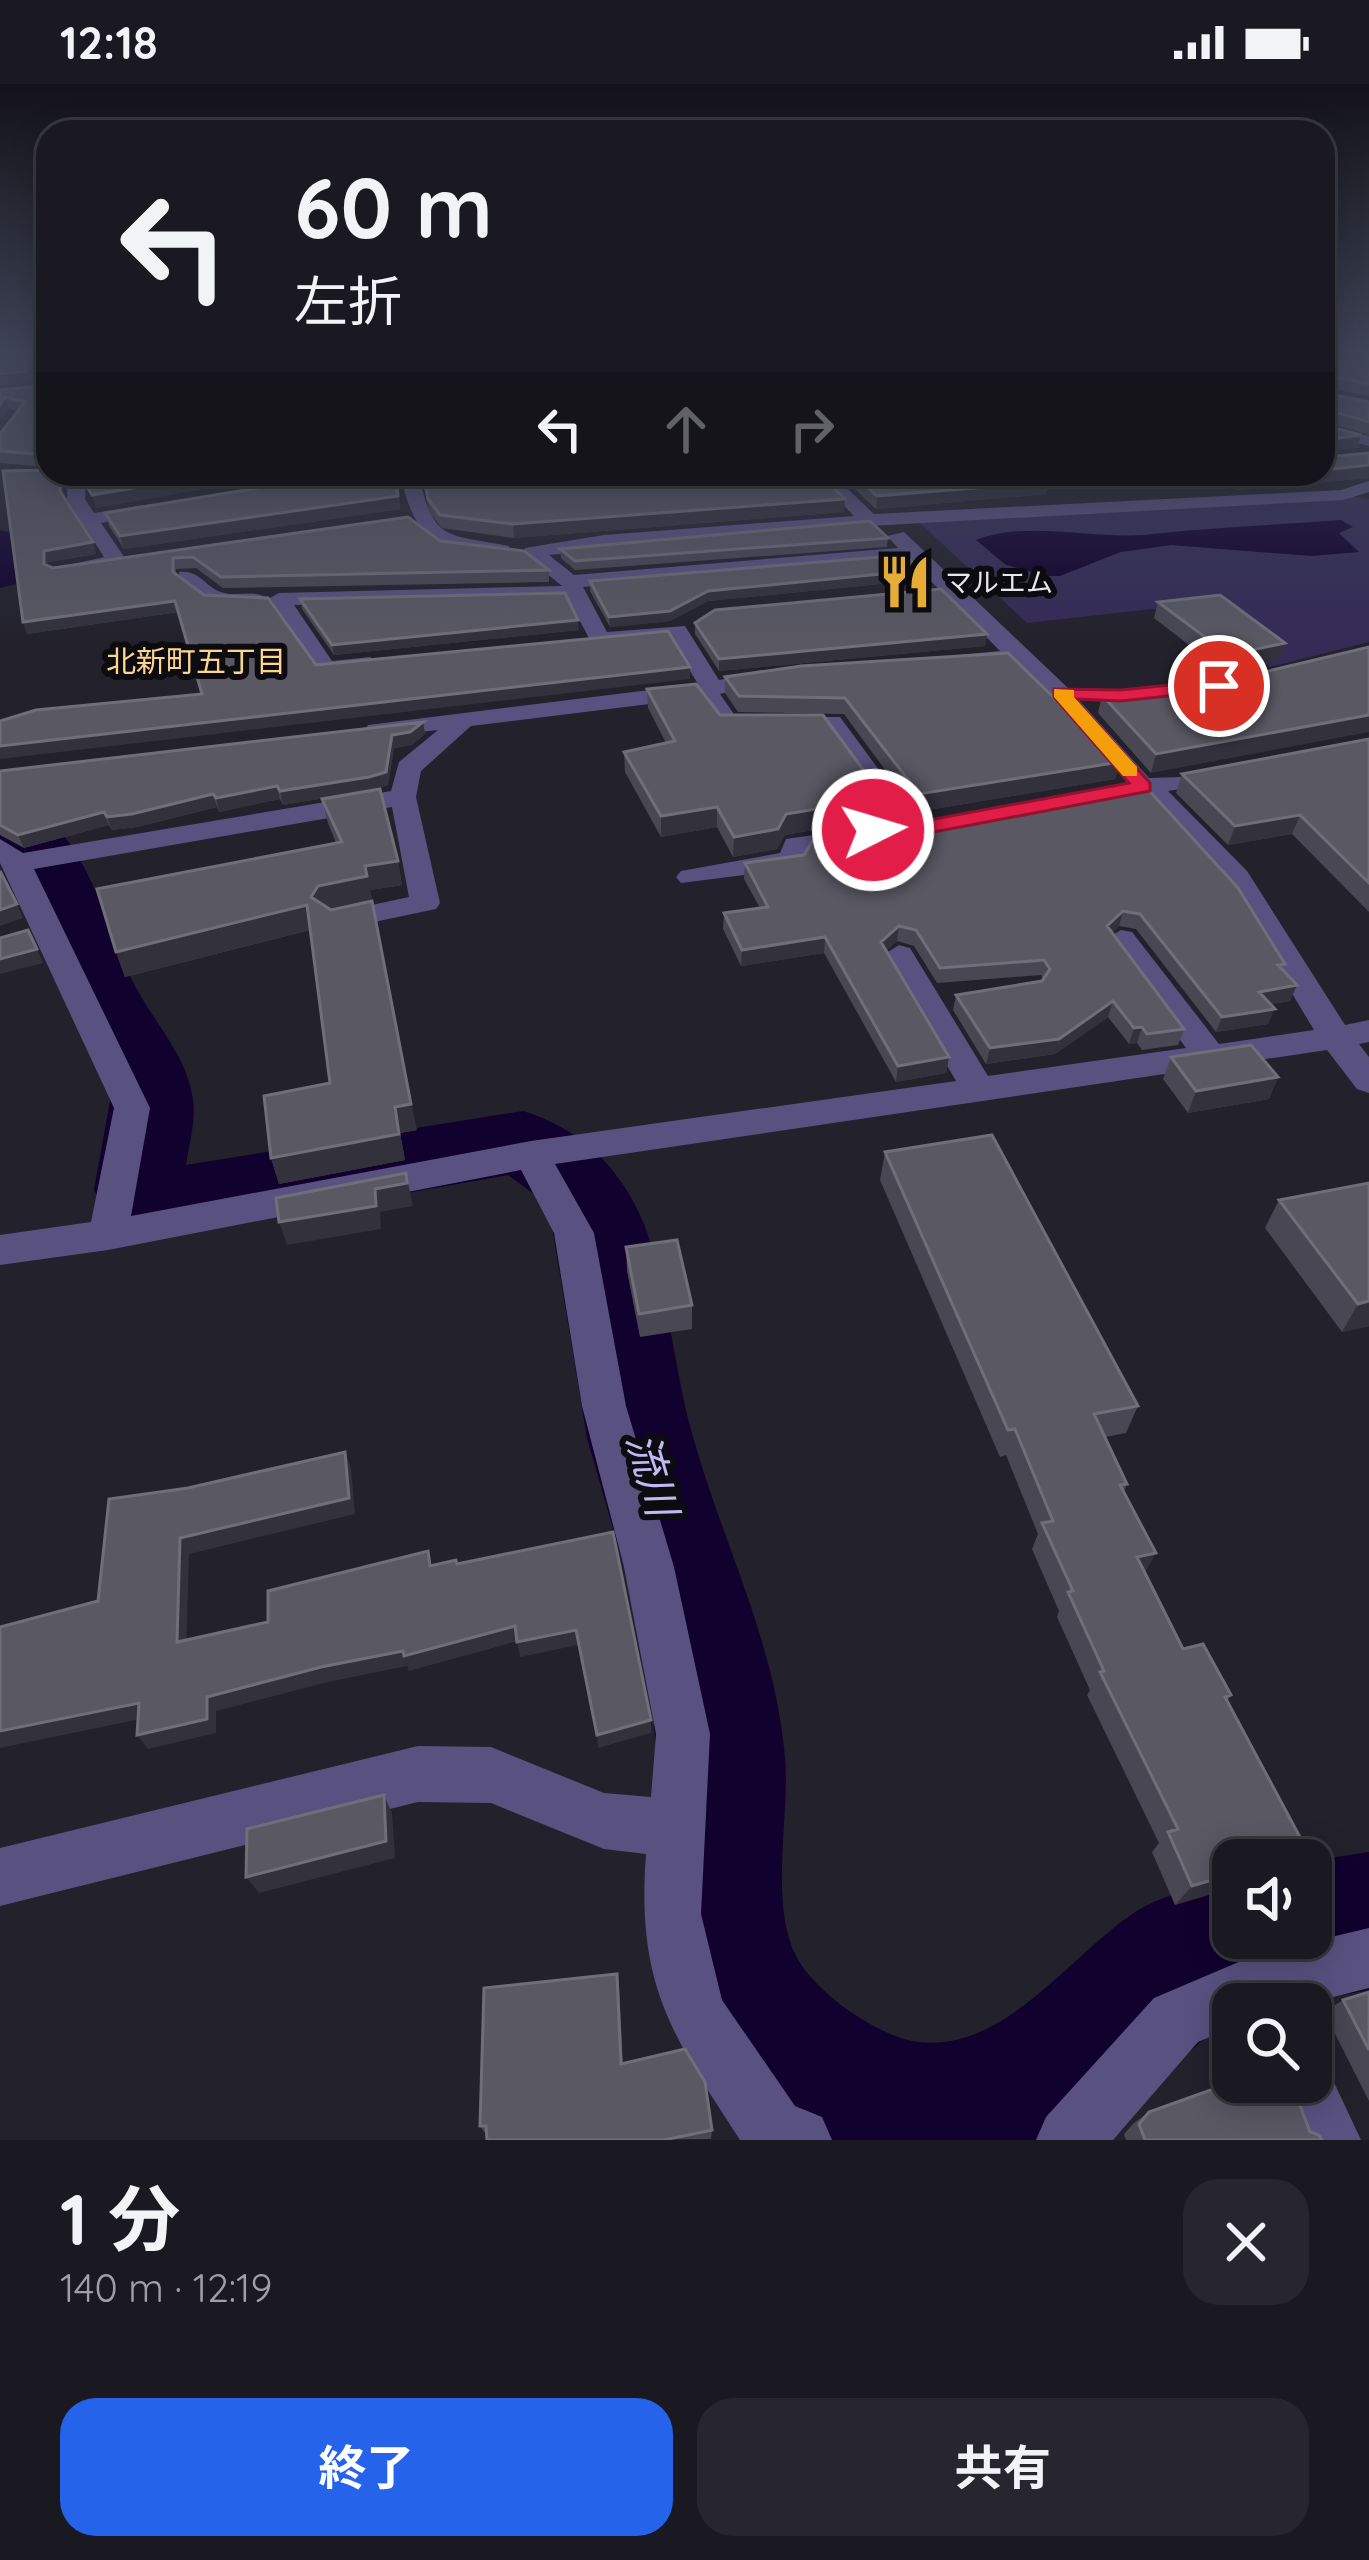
<!DOCTYPE html>
<html lang="ja">
<meta charset="utf-8">
<style>
:root{--surface:#1a1921;--page:#27262e;--text:#f1f3f6;--muted:#9fa0a5;--line:#38383f;--accent:#2563eb}
body{margin:0;font-family:Quicksand,"Noto Sans JP",sans-serif;background:var(--page);color:var(--text);height:100vh;display:flex;flex-direction:column;font-size:45px;white-space:nowrap}
*{box-sizing:border-box;margin:0}
p{font-size:39px;color:var(--muted)}
.icon{flex:none;width:66px;height:66px;fill:none;stroke:currentColor;stroke-width:2;stroke-linecap:round;stroke-linejoin:round}
.map{position:relative;height:2056px;overflow:hidden}
.drawer{display:flex;flex-direction:column;background:var(--surface);flex:1}
.drawer>*{flex:none}
.top-card{position:absolute;left:36px;top:36px;width:1299px;height:366px;border-radius:36px;box-shadow:0 6px 30px #0003,0 0 0 3px var(--line);background:#1a1921;color:var(--text);overflow:hidden}
.tools{position:absolute;left:1212px;top:1755px;display:grid;gap:24px}
.tools a{display:grid;place-items:center;width:120px;height:120px;border-radius:24px;background:var(--surface);box-shadow:0 6px 30px #0003,0 0 0 3px var(--line);font-size:60px}
.pin{position:absolute;display:grid;place-items:center;width:102px;height:102px;color:#fff;margin:-51px;border:6px solid #fff;border-radius:50%;box-shadow:0 3px 12px #0007}
.me{position:absolute;width:132px;margin:-66px;rotate:85deg;stroke-linejoin:round;filter:drop-shadow(0 0 9px #0008)}
.turn{display:flex;align-items:center;gap:42px;height:252px;padding:0 60px;font-size:54px}
.turn .icon{width:156px;height:156px;stroke-width:2.5}
.turn b{display:block;font-size:84px;line-height:102px}
.lanes{display:flex;align-items:center;height:114px;padding:0 60px;background:#0003;justify-content:center;gap:60px;direction:ltr}
.lanes .off{opacity:.35}
.round{display:grid;place-items:center;flex:none;width:126px;height:126px;border-radius:36px;background:var(--page)}
.headline{display:flex;align-items:center;justify-content:space-between;height:204px;padding:0 60px}
h1{font-size:72px;font-weight:700;line-height:90px}
.action{display:flex;gap:24px;margin-top:auto;padding:24px 60px}
.action a{flex:1;height:138px;border-radius:36px;background:var(--accent);color:#fff;font-size:48px;font-weight:700;line-height:138px;text-align:center}
.action a+a{background:var(--page);color:var(--text)}
.status{display:flex;justify-content:space-between;align-items:center;height:84px;padding:0 60px;background:var(--surface);direction:ltr}
.status svg{height:33px;fill:currentColor}
.map>svg:first-child{display:block}
.green{fill:#342b57}
.water{fill:#10012e}
.lines{fill:none;stroke-linecap:round;stroke-linejoin:round}
.river{fill:#10012e;fill-rule:evenodd}
.street{fill:#595281;fill-rule:evenodd}
.wall{fill:#484753}
.shaded-wall{fill:#32313c}
.building{fill:#595863;stroke:#6f6e79;stroke-width:3}
.route{fill:#e11d48;stroke:#92132f;stroke-width:3}
.slow{fill:#f59e0b}
.labels{text-anchor:middle;dominant-baseline:central;stroke-width:12;stroke-linejoin:round;paint-order:stroke}
.far-poi-label{font-size:27px;fill:#e7e6ee;stroke:#0c0b10;text-anchor:start}
.far-neighbourhood-label{font-size:30px;fill:#fdd48d;stroke:#0c0b10}
.near-water-label{font-size:42px;font-style:italic;fill:#c2b9f4;stroke:#0c0b10}
</style>
<div class="status"><b>12:18</b><svg viewBox="0 0 49 12"><path d="M0 12V9h3v3zM5 12V6h3v6zM10 12V3h3v9zM15 12V0h3v12zM26 1h20v11H26zM47 4h2v5h-2z"/></svg></div>
<div class="map">
<svg width="1369" height="2056" viewBox="0 0 1369 2056">
<rect width="100%" height="100%" fill="#22212c"/>
<path class="green" d="M1355,413L1369,415V558L1270,583L1187,521L1027,539L920,439Z"/>
<path class="water" d="M1341,436L1353,443L1339,449L1359,468L1312,472L1171,461L1121,468L1060,492H1046L1006,481L976,456C1029,435 1098,457 1153,450C1216,443 1278,441 1341,436Z"/>
<g class="lines">
<path class="river" d="M0,446L35,455L42,465L17,500L0,504Z
M0,710C89,732 101,841 139,909C158,943 188,975 193,1016C196,1036 189,1061 186,1081L523,1027C580,1044 621,1084 644,1140C669,1207 673,1284 693,1353C724,1463 775,1557 785,1674C790,1732 769,1819 796,1872C813,1907 879,1954 919,1958C1003,1968 1068,1874 1131,1831C1160,1810 1199,1804 1233,1796V1854H1311V1777L1369,1768V1906L1293,1920H1233V1937L1221,1940L1090,2056H786L713,2009L655,1892L647,1804L657,1676L648,1566L587,1354L552,1142L534,1110L508,1091L165,1152L107,1129L94,1106L110,1017L100,974L61,906L22,791L0,767Z"/>
<path class="street" d="M38,271H48V295L41,299L34,295Z
M1323,340L1369,352V362L1323,350Z
M68,390H86L85,415L94,429L152,420L161,426L101,439L127,477L124,481L71,489L61,483L104,473L67,415Z
M401,390H419C432,459 449,450 509,462V470C444,481 411,452 401,390Z
M813,390H832L874,430L1341,406L1369,397V408L1343,416L869,442L549,471L574,491L898,464L887,452L904,448L1068,604L1149,694L1181,693V705L1168,707L1247,787L1345,941L1369,936V958L1359,960L1369,973V1009L1357,1005L1327,966L555,1080L594,1149L626,1322L674,1483L710,1650L701,1830L722,1916L795,2022L822,2033L832,2056H740C672,1951 636,1901 646,1770L604,1765L491,1719L418,1718L0,1822V1764L418,1662L491,1663L604,1709L651,1713L656,1650L624,1483L582,1322L554,1149L521,1086L108,1166L0,1181V1151L91,1138L114,1024L0,779V755L23,769L391,707L399,678L438,646L377,653L365,646L368,641L698,600L670,554L592,560L568,514L294,521L332,577L370,573L381,580C368,591 336,593 318,589L268,515C240,536 203,515 179,496V488C199,485 204,502 221,508C238,514 254,504 268,515L279,509L562,502L525,472V464L604,451L854,432ZM909,475L1000,567L957,571V581L1013,580L1225,798L1314,946L1219,960L1132,848L1121,846L1106,855L1186,964L988,992L910,864L899,861L883,871L956,997L531,1057L131,1132L150,1024L34,785L392,723L409,813L325,831L321,837L336,846L436,825L440,819L416,713L421,687L471,642L698,614L720,646H824L890,740L786,755L780,769L681,787L676,793L681,799L792,785L802,782L808,768L929,750V738L916,736L840,633H736L720,610L780,596V586L719,596L685,542L607,548L583,503Z
M1369,1844V1904L1306,1920H1233V1943L1198,1958L1113,2056H1036L1046,2033L1154,1914L1255,1871Z
M1311,1970L1323,1975L1361,2056H1294L1268,1998H1311Z"/>
</g>
<path class="wall" d="M1323,271H1369V312L1325,303L1326,309L1369,318V351L1323,337V341L1361,351L1357,364L1326,367L1327,373L1369,369V394L1238,406L1208,390H1323Z
M48,296V383L0,379V350L18,327L9,325L0,306L48,301Z
M48,390H61L63,412L93,458L96,470L48,478V482L53,484L408,433L440,457L549,486V498L223,504L196,484L176,485V490L204,511L316,581L690,595L202,610L178,528L27,550Z
M307,390H397L400,425L124,465L109,442L105,429L301,397Z
M423,390L472,396L844,428L514,454L442,444L429,428Z
M839,390H1039L1048,398L1046,410L876,425Z
M888,454L887,463L575,486L561,474L560,465Z
M920,496L708,517L670,537L610,543L590,507V497Z
M300,515L579,546L334,571L302,525Z
M1158,518L1285,559L1279,576L1224,588L1154,534Z
M695,539L987,550L985,562L719,587L695,550Z
M1008,569L1120,678L1115,695L916,728L844,630L738,628L725,609V593Z
M1256,590L1151,689L1098,629L1102,611Z
M647,605L720,631L881,734L785,751L777,765L733,773L717,743L661,753L625,688L624,668L666,659L648,624Z
M423,638L425,650L412,661L394,664L388,701L372,706L283,721L280,715L219,728L217,723L137,743L112,746L109,741L24,764L0,751V687Z
M1369,655V828L1292,750L1228,761L1176,709L1182,690Z
M1144,701L1282,886L1297,901L1290,917L1271,920L1268,940L1216,948L1136,845L1119,842L1112,849L1184,945L1178,961L1142,966L1137,959L1129,960L1108,933L1055,970L986,980L953,926L956,911L1042,897L1043,895L1041,891L937,899L914,862L897,857L886,867L949,973L946,989L896,998L824,869L741,882L723,845L724,829L760,824L744,795L745,779L804,771Z
M322,715L398,777L402,801L370,806L372,816L331,825L417,1046L400,1049L405,1076L279,1100L271,1074L330,999L310,846L125,893L116,868L336,759L328,739Z
M1171,973L1278,993L1269,1015L1188,1029L1163,995Z
M885,1068L1138,1322L1126,1349L1105,1353L1127,1400L1124,1408L1145,1489L1183,1565L1231,1611L1227,1617L1308,1768L1175,1821L1152,1768L1159,1759L1087,1611L1090,1606L1057,1533L1059,1527L1032,1465L1038,1450L1006,1371L1000,1373L880,1096Z
M1369,1099V1242L1342,1248L1265,1144L1279,1116Z
M626,1163L692,1221V1245L640,1253L627,1187Z
M619,1903L623,1979L712,2046L711,2055L487,2056V2052L480,2042Z
M1369,1908V2017L1324,1928L1343,1916Z
M1149,2028L1322,2056H1126L1124,2050L1134,2039Z"/>
<path class="shaded-wall" d="M30,271H35L31,298L0,302V290Z
M5,313L9,325L0,338V321Z
M1361,351L1357,364L1323,368L1324,356Z
M1369,381V394L1238,406L1241,393L1274,390H1323V386Z
M214,390H290L96,424L92,411Z
M396,390L400,425L124,465L120,452Z
M1048,398L1046,410L876,425L877,412Z
M845,415L844,428L514,454L513,440Z
M93,458L96,470L48,478L47,492L44,480V467Z
M921,486L920,496L708,517L670,537L610,543L609,533L708,507Z
M175,517L178,528L27,550L23,538Z
M578,536L579,546L334,571L332,561Z
M987,550L985,562L719,587V575Z
M1285,559L1279,576L1224,588L1229,571Z
M690,583V595L0,675V662Z
M1369,631V648L1151,689L1156,670Z
M423,638L425,650L412,661L394,664L388,701L372,706L283,721L280,707L392,651Z
M1120,678L1115,695L916,728L919,710Z
M277,702L280,715L219,728L216,714Z
M213,710L217,723L137,743L112,746L107,733Z
M884,714L881,734L785,751L777,765L733,773L734,753L786,730Z
M717,723V743L661,753V732Z
M104,728L109,741L24,764L18,751Z
M1300,731L1292,750L1228,761L1235,742Z
M398,777L402,801L370,806L365,782Z
M367,792L372,816L317,838L311,813L318,802Z
M372,817L417,1046L400,1049L405,1076L279,1100L271,1074L395,1023Z
M17,820L23,834L0,842V826Z
M307,821L313,845L125,893L116,868Z
M1123,827L1119,842L1102,858L1107,842Z
M899,842L897,857L879,873L881,858Z
M825,853L824,869L741,882L742,866Z
M37,865L43,879L0,890V875Z
M1297,901L1290,917L1253,923L1259,908Z
M1113,917L1108,933L1055,970L986,980L990,964Z
M1275,925L1268,940L1216,948L1222,933Z
M1142,943L1137,959L1129,960L1134,944Z
M949,973L946,989L896,998L898,982Z
M1278,993L1269,1015L1188,1029L1196,1007Z
M406,1089L413,1122L380,1128L381,1145L287,1161L279,1138L375,1105Z
M1369,1217V1242L1342,1248L1358,1220Z
M345,1368L351,1384L355,1430L189,1470L186,1572L177,1558L180,1454Z
M1156,1469L1142,1494L1137,1473Z
M515,1542L518,1557L409,1587L407,1582L328,1598L216,1627V1649L148,1665L137,1651L207,1613L321,1583Z
M576,1546L578,1561L520,1573L517,1558Z
M139,1619L150,1633L0,1664V1647Z
M651,1636V1649L598,1664L597,1651Z
M384,1711L392,1729L395,1774L259,1809L246,1793Z
M1308,1768L1300,1776H1281Z
M1233,1790V1804L1175,1821L1192,1802Z"/>
<path class="building" d="M0,271H30L27,287L0,290Z
M1323,271H1369V300L1324,291L1326,309L1369,318V338L1324,325L1323,341L1361,351L1324,356L1327,373L1369,369V381L1323,386Z
M48,296V371L0,367V350L25,318L5,313L0,321V306L48,301Z
M48,386V390H60V407L93,458L44,467V480L53,484L408,433L440,457L524,467L549,486L221,493L193,473L173,474V488L204,511L268,514L316,581L668,547L690,583L0,662V637L36,626L202,610L175,517L23,538L3,387Z
M86,390H214L92,411L86,401Z
M307,390H396L398,412L120,452L105,429L301,397Z
M423,390H470L472,396L491,397L490,390H820L845,415L513,440L440,431L428,415Z
M853,390H1039L1048,398L877,412Z
M1236,390H1274L1241,393Z
M870,437L888,454L575,477L560,465Z
M905,471L921,486L708,507L670,527L609,533L590,497Z
M941,505L987,550L719,575L695,539L715,526Z
M565,509L578,536L332,561L300,515Z
M1220,511L1285,559L1229,571L1158,518Z
M1369,563V631L1156,670L1102,611L1256,590Z
M1008,569L1120,678L919,710L845,614L739,612L725,593L801,582Z
M696,600L720,631H823L884,714L786,730L778,745L734,753L717,723L661,732L624,668L675,657L647,605Z
M423,638L410,648L392,651L386,688L369,693L280,707L277,702L216,714L213,710L132,730L107,733L104,728L18,751L0,741V687Z
M1369,655V799L1300,731L1235,742L1182,690Z
M1144,701L1238,804L1285,880L1278,881L1297,901L1259,908L1275,925L1222,933L1140,830L1123,827L1107,842L1184,945L1147,950L1142,943L1134,944L1113,917L1059,955L990,964L956,911L1042,897L1050,885L1044,876L940,884L916,846L899,842L881,858L949,973L898,982L825,853L742,866L724,829L768,823L745,779L804,771L813,756Z
M380,705L398,777L365,782L367,792L318,802L311,813L331,826L372,817L411,1020L395,1023L399,1050L271,1074L264,1012L330,999L307,821L116,868L97,805L342,758L322,715Z
M0,787L17,820L0,826Z
M28,846L37,865L0,875V854Z
M1251,961L1278,993L1196,1007L1171,973Z
M992,1051L1138,1322L1094,1330L1127,1400L1120,1401L1156,1469L1137,1473L1183,1565L1203,1560L1231,1611L1225,1613L1308,1768L1281,1776H1233V1790L1192,1802L1168,1748L1178,1745L1100,1588L1104,1587L1068,1508L1073,1507L1042,1439L1053,1437L1015,1345L1008,1346L885,1068Z
M406,1089L407,1099L375,1105L376,1122L279,1138L276,1114Z
M1369,1099V1217L1358,1220L1279,1116Z
M677,1156L692,1221L639,1230L626,1163Z
M345,1368L349,1414L180,1454L177,1558L268,1538V1507L428,1467L430,1482L456,1476L457,1480L613,1448L651,1636L597,1651L576,1546L517,1558L515,1542L404,1572L403,1567L321,1583L207,1613V1635L137,1651L139,1619L0,1647V1543L98,1517L109,1415L188,1404Z
M384,1711L386,1757L246,1793L247,1745Z
M617,1890L621,1980L685,1965L705,1998L712,2046L664,2056H487L486,2042H480L484,1904Z
M1369,1908V1966L1343,1916Z
M1233,1998H1291L1310,2048L1319,2051L1322,2056H1145L1139,2040L1149,2028Z"/>
<linearGradient id="sky" x2="0" y2="1"><stop stop-color="#131218"/><stop offset="0.48" stop-color="#3e4356"/><stop offset="1" stop-color="#3e4356" stop-opacity="0"/></linearGradient>
<rect width="1369" height="559" fill="url(#sky)"/>
<path class="route" d="M1219,596L1225,598V606L1121,617L1075,615L1150,699V707L897,755L862,746L873,740L897,742L1129,699L1054,613V605L1121,606Z"/>
<path class="slow" d="M1054,605L1074,606V613L1137,683V692H1123L1054,613Z"/>
<defs>
<symbol id="restaurant-bare" viewBox="-9 -9 18 18"><path d="M-5-6h1v4h1v-4h1v4h1v-4h1v5L-1.5 .5V6h-2V.5L-5-1ZM5-6V6H3V1.5H1.5Q1.5-4 5-6Z" fill="#e6ac36" stroke="#0c0b10" stroke-width="2.5" paint-order="stroke"/></symbol>
</defs>
<g fill-rule="evenodd">
<use href="#restaurant-bare" x="867" y="460" width="76" height="76"/>
</g>
<g class="labels">
<g class="far-poi-label">
<text x="945" y="498">マルエム</text>
</g>
<g class="far-neighbourhood-label">
<text x="196" y="577">北新町五丁目</text>
</g>
<g class="near-water-label">
<text transform="translate(653 1390) rotate(74)">流川</text>
</g>
</g>
</svg>
<div class="tools">
<a><svg class="icon" aria-label="sound" viewBox="0 0 24 24"><path d="M4 9h4l5-4v14l-5-4H4zM17 9q2 3 0 6"/></svg></a>
<a><svg class="icon" aria-label="search" viewBox="0 0 24 24"><circle cx="10" cy="10" r="6"/><path d="M15 15l6 6"/></svg></a>
</div>
<div class="pin" style="left:1219px;top:602px;background:#d93025"><svg class="icon" aria-label="arrive" viewBox="0 0 24 24"><path d="M6 21V4h12l-3 4 3 4H6"/></svg></div>
<svg class="me" style="left:873px;top:746px" viewBox="-20 -20 40 40"><circle r="17" fill="#e11d48" stroke="#fff" stroke-width="3"/><path d="M0-11L8 9 0 5-8 9z" fill="#fff"/></svg>
<div class="top-card">
<div class="turn"><svg class="icon" aria-label="left" viewBox="0 0 24 24"><path d="M17 20v-9H6M10 6l-5 5 5 5"/></svg><div><b>60 m</b>左折</div></div>
<div class="lanes"><svg class="icon" aria-label="left" viewBox="0 0 24 24"><path d="M17 20v-9H6M10 6l-5 5 5 5"/></svg><svg class="icon off" aria-label="ahead" viewBox="0 0 24 24"><path d="M12 20V5M6 11l6-6 6 6"/></svg><svg class="icon off" aria-label="right" viewBox="0 0 24 24"><path d="M7 20v-9h11M14 6l5 5-5 5"/></svg></div>
</div>
</div>
<section class="drawer">
<div class="headline"><div><h1>1 分</h1><p>140 m · 12:19</p></div><a class="round"><svg class="icon" aria-label="close" viewBox="0 0 24 24"><path d="M6 6l12 12M18 6L6 18"/></svg></a></div>
<div class="action"><a>終了</a><a>共有</a></div>
</section>
